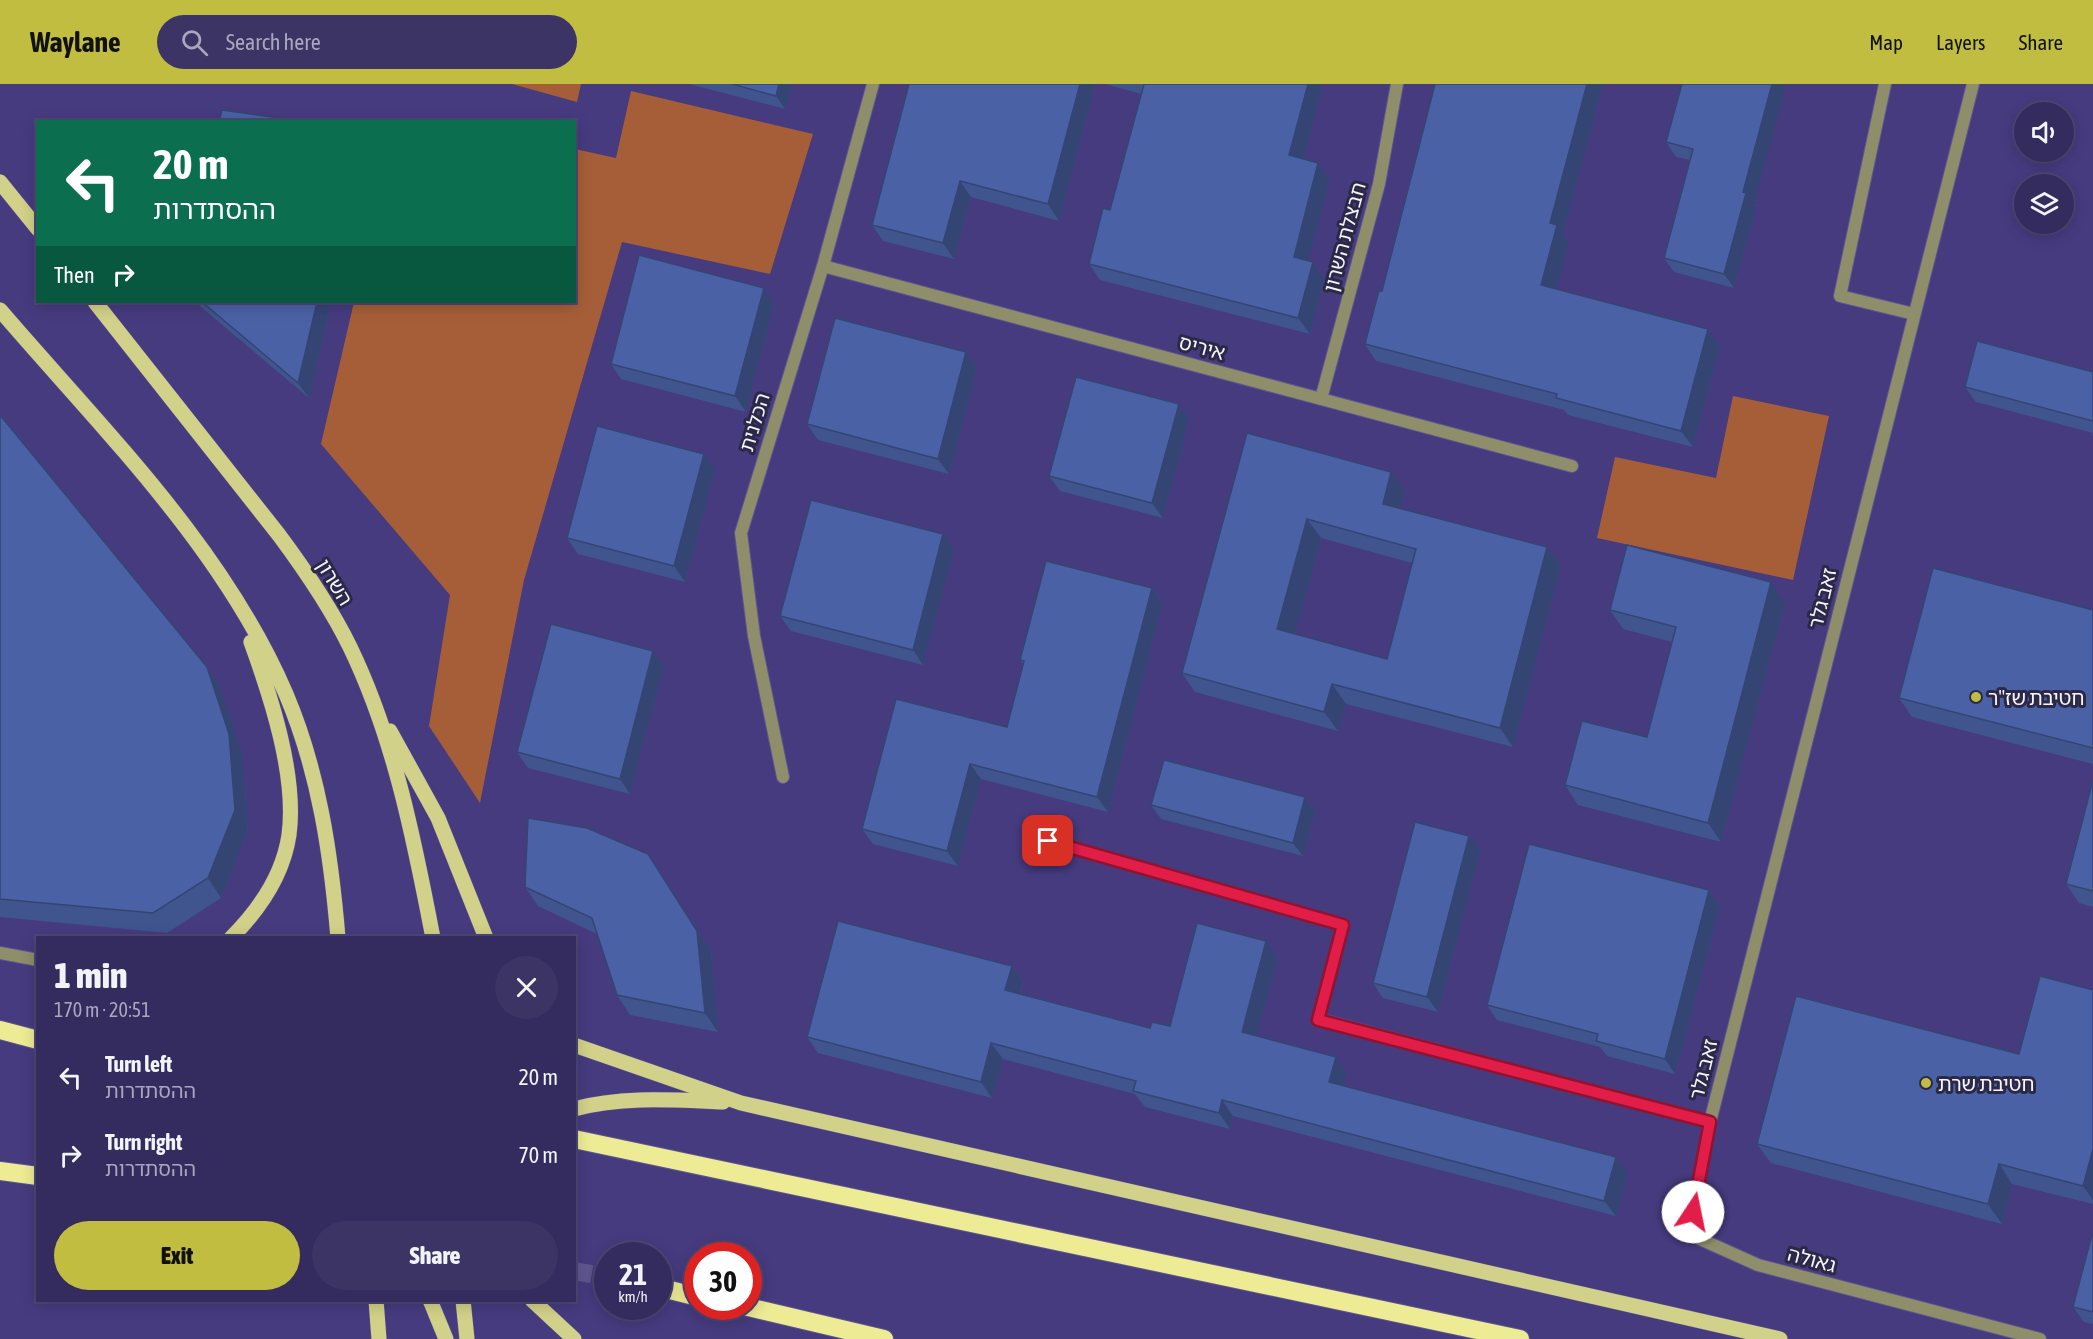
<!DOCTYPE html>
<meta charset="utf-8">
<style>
:root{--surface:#342c5f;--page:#3c3465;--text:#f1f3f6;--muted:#a9a7bd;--line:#4e4874;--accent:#c1bd40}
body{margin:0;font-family:"Asap Condensed","Noto Sans Hebrew",sans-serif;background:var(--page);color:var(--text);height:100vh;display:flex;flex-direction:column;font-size:22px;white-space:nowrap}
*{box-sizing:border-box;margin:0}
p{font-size:20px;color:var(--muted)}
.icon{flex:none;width:33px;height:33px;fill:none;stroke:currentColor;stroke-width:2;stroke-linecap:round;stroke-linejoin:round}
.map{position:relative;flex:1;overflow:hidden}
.sheet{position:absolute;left:36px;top:852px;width:540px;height:366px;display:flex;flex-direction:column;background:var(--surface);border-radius:0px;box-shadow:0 3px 15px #0003,0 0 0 2px var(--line)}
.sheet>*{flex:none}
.guide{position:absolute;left:36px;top:36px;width:540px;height:183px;border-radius:0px;box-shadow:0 3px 15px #0003,0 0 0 2px var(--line);background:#0b6e4f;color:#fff;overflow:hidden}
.buttons{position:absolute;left:2014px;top:18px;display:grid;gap:12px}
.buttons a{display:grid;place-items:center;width:60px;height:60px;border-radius:50%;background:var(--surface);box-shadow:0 3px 15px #0003,0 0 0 2px var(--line);font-size:30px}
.speed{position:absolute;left:594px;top:1158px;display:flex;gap:12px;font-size:30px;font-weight:700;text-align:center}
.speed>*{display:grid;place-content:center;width:78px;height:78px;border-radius:50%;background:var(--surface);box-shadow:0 3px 15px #0003,0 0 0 2px var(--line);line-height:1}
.speed small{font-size:15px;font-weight:400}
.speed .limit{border:9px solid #d22;background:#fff;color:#111}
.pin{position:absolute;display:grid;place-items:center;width:51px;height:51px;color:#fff;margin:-26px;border-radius:12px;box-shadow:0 3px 9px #0006}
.me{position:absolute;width:66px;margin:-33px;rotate:11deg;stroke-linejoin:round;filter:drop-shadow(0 0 4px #0008)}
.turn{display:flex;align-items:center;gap:21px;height:126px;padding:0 18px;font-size:27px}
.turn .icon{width:78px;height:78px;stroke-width:2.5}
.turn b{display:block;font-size:42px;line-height:51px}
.then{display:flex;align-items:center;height:57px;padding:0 18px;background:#0003;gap:12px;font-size:22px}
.round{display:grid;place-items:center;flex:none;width:63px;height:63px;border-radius:32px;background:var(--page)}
.head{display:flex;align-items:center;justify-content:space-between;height:102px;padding:0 18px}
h1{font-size:36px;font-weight:800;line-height:45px}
.cta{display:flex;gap:12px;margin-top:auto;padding:12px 18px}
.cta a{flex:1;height:69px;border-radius:36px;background:var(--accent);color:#111;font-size:24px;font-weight:800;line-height:69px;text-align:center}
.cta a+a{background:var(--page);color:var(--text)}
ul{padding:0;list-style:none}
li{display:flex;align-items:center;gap:18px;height:78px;padding:0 18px}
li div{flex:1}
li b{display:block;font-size:22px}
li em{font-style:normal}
header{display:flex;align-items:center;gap:36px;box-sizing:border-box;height:84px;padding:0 30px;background:var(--accent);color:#111}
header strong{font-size:28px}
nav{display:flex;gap:33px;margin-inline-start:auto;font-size:21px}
.search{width:420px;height:54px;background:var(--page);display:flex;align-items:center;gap:15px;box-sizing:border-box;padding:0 21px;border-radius:33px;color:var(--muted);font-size:22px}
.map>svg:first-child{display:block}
.green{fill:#a65e38}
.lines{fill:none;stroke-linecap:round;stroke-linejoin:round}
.motorway-tunnel{stroke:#605792;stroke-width:18;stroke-dasharray:18 9;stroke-linecap:butt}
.service-casing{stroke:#5e5590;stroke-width:14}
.minor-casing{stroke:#5e5590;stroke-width:14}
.primary-casing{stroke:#5e5590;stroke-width:16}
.motorway-casing{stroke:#5e5590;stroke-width:20}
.service{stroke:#8e8e6b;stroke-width:12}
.minor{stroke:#8e8e6b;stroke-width:12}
.primary{stroke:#d2d189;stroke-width:15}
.motorway{stroke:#edec94;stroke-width:18}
.wall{fill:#40548e;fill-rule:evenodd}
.shaded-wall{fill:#344574}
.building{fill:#4a62a5;stroke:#344574;stroke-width:1.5;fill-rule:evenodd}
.route-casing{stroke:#92132f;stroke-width:15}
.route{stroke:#e11d48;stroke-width:10}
.poi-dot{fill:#c1bd40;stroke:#2c2948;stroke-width:2}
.labels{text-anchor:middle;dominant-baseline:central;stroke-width:6;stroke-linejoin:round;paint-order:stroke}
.street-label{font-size:20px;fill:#f4f4fc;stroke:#2c2948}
.poi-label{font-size:20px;fill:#f4f4fc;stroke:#2c2948;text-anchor:start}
</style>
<header>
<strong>Waylane</strong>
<div class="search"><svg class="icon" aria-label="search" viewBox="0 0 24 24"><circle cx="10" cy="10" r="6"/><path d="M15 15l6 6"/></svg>Search here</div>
<nav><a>Map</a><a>Layers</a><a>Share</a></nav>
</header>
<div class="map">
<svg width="2093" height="1255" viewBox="0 0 2093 1255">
<rect width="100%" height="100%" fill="#463b7f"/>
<path class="green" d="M512,0H581L577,18Z
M631,7L813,50L770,190L622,158L524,496L480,719L429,642L450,511L321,360L354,218H574L575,65L616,74Z
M1733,312L1829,332L1793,496L1597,454L1615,373L1716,394Z"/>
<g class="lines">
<path class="motorway-tunnel" d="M574,1187L608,1193"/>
<defs>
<path id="service" d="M1885,0L1840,212L1914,230"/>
<path id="minor" d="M1973,0L1710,1038L1689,1150L1758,1181L2040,1255
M823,182L1572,382
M1321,315L1379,100L1397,0
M783,693L754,552L741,449L823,182L873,0
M1048,757L1343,841L1318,935L1710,1038
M0,869L38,876"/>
<path id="primary" d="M0,98L38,145
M95,218L279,451C305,486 331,524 350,563C394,654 414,755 433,854
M0,226C103,346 223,463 286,610C319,688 331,770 338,854
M390,647L438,734L486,854
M231,854C259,826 283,791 289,751C297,692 271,613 251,558
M574,961L741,1019L1780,1255
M574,1025C623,1012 673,1016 723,1018
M376,1216L379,1255
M430,1216L446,1255
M463,1216L467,1255
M532,1216L574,1255"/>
<path id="motorway" d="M0,946L38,956
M574,1055L1520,1255
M0,1087L38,1092
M658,1203L698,1213
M744,1222L884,1255"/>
</defs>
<use href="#service" class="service-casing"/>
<use href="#minor" class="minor-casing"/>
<use href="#primary" class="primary-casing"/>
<use href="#motorway" class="motorway-casing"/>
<use href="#service" class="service"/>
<use href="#minor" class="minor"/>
<use href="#primary" class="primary"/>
<use href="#motorway" class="motorway"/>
</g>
<path class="wall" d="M689,0H792L785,25Z
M909,0H1095L1059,137L971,113L954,175L883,157L872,141Z
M1105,0H1323L1303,75L1330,95L1308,177L1313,178L1324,195L1310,250L1100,196L1089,180L1110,126L1141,10Z
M1435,0H1603L1563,150L1569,158L1556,205L1720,262L1693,363L1568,331L1564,326L1376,277L1365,260L1382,207Z
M1682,0L1756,123L1734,204L1674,188L1664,174L1690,76L1676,73L1666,58Z
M195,218H331L309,314Z
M774,219L746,328L621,295L611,280Z
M966,268L977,284L949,390L818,356L807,340Z
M2093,288V349L1976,318L1965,303Z
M0,331L207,583L220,603L242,669L248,746L221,814L167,849L0,833Z
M1189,335L1163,434L1060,407L1049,392Z
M1247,349L1391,388L1405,407L1400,425L1547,463L1561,482L1513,663L1346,620L1338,647L1195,608L1182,589ZM1321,454L1412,479L1387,575L1295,550Z
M715,385L685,498L578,470L567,454Z
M954,465L923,581L791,547L780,532Z
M1152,504L1162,520L1108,728L981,695L958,782L873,760L862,745L1007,643L1023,580L1020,576Z
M1785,518L1721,758L1578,721L1565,701L1647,653L1672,558L1623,545L1610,526Z
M2093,526V680L1912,633L1899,614Z
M664,582L630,710L528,684L517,668Z
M2093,696V823L2079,819L2066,800Z
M1305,713L1315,727L1303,772L1161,735L1151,721Z
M1480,767L1438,928L1383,914L1373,899Z
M648,770L711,867L718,948L630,931L617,911L597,850L538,822L525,803Z
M1709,806L1720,821L1675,990L1607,972L1600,963L1497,936L1487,921Z
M1277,873L1257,952L1336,973L1347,989L1343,1002L1627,1089L1616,1132L1233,1032L1230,1045L1145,1023L1135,1010L1003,975L992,1014L818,969L807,953L1012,882L1023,898L1020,909L1150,944L1170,942Z
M2093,906V1120L2012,1100L2002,1140L1771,1079L1757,1060L2019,970Z
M2093,1147V1240L2084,1238L2073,1223Z"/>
<path class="shaded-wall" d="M779,0H792L785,25L776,12Z
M1080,0H1095L1059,137L1048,120Z
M1308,0H1323L1300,87L1289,71Z
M1587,0H1603L1563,150L1569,158L1553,218L1541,201L1550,139Z
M1772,0H1786L1754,121L1756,123L1734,204L1724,190L1743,108Z
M1318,79L1330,95L1305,190L1294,173Z
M960,97L971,113L954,175L943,159Z
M1313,178L1324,195L1310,250L1298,234Z
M764,204L774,219L746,328L735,312Z
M317,218H331L309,314L298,299Z
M1708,245L1720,262L1693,363L1681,347Z
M966,268L977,284L949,390L938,375Z
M1179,320L1189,335L1163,434L1152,419Z
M704,370L715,385L685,498L674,482Z
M1391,388L1405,407L1396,440L1383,420Z
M1307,435L1321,454L1291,565L1277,545Z
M943,450L954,465L923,581L913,566Z
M1547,463L1561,482L1513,663L1500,644Z
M1771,498L1785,518L1721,758L1708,739Z
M1152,504L1162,520L1108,728L1097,713Z
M653,567L664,582L630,710L620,695Z
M207,583L220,603L242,669L248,746L221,814L208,794Z
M1332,600L1346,620L1338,647L1324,628Z
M970,680L981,695L958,782L947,767Z
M1305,713L1315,727L1303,772L1293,759Z
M1469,752L1480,767L1438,928L1427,913Z
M648,770L711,867L718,948L705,929Z
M1709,806L1720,821L1675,990L1665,975Z
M1266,857L1277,873L1254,964L1242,948Z
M1012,882L1023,898L1016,922L1005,906Z
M991,959L1003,975L992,1014L981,998Z
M1336,973L1347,989L1340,1014L1329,998Z
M1222,1016L1233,1032L1230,1045L1219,1029Z
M2093,1065V1116L2083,1102Z
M1616,1073L1627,1089L1616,1132L1604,1117Z
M1999,1080L2012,1100L2002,1140L1988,1120Z"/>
<path class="building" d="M732,0H779L776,12Z
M909,0H1080L1048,120L960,97L943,159L872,141Z
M1144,0H1308L1289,71L1318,79L1294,173L1313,178L1298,234L1089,180L1103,124L1110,126Z
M1435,0H1587L1550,139L1557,141L1541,201L1708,245L1681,347L1556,314L1557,310L1365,260L1379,206L1382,207Z
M1682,0H1772L1743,108L1746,109L1724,190L1664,174L1693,65L1666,58Z
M222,26L308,38H219Z
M639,171L764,204L735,312L611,280Z
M202,218H317L298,299Z
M835,234L966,268L938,375L807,340Z
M1977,257L2093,288V337L1965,303Z
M1076,293L1179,320L1152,419L1049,392Z
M0,331L207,583L229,650L235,726L208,794L153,829L0,815Z
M597,342L704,370L674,482L567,454Z
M1247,349L1391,388L1383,420L1547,463L1500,644L1332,600L1324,628L1182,589ZM1307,435L1416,465L1387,575L1277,545Z
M811,416L943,450L913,566L780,532Z
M1627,461L1771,498L1708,739L1565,701L1582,637L1647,653L1676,543L1610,526Z
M1046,477L1152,504L1097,713L970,680L947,767L862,745L896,615L1007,643L1024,577L1020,576Z
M1933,484L2093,526V664L1899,614Z
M551,540L653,567L620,695L517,668Z
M1164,676L1305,713L1293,759L1151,721Z
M2093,696V807L2066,800Z
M528,734L587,744L648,770L697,847L705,929L617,911L592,834L525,803Z
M1415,738L1469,752L1427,913L1373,899Z
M1529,760L1709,806L1665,975L1596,957L1598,950L1487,921Z
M838,837L1012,882L1005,906L1150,944L1152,938L1170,942L1197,839L1266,857L1242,948L1336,973L1329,998L1616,1073L1604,1117L1222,1016L1219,1029L1133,1007L1136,997L991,959L981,998L807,953Z
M2040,892L2093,906V1065L2083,1102L1999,1080L1988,1120L1757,1060L1796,912L2019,970Z
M2093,1147V1228L2073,1223Z"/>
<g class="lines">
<defs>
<path id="route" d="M1048,757L1343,841L1318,936L1710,1038L1693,1128"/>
</defs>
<use href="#route" class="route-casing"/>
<use href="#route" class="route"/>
</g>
<g class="poi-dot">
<circle cx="1976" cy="613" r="6"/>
<circle cx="1926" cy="999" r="6"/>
</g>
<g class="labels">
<g class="street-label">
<text transform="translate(1344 153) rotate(-75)">חבצלת השרון</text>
<text transform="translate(1202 263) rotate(15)">איריס</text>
<text transform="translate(754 338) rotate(-73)">הכלנית</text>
<text transform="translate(335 498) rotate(59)">השרון</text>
<text transform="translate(1822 514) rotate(-76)">זאב גלר</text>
<text transform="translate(1703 985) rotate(-76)">זאב גלר</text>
<text transform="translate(1812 1175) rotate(15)">גאולה</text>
</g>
<g class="poi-label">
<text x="1988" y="613">חטיבת שז"ר</text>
<text x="1938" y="999">חטיבת שרת</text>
</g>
</g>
</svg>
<div class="buttons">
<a><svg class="icon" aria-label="sound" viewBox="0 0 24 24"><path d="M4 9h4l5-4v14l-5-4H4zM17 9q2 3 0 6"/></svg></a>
<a><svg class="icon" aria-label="layers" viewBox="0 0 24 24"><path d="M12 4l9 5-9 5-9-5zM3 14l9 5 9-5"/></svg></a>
</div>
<div class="speed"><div>21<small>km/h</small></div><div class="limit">30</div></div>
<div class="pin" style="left:1048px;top:757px;background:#d93025"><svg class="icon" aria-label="arrive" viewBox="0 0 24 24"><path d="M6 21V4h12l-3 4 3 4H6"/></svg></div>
<svg class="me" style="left:1693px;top:1128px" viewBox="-20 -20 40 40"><circle r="19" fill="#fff"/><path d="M0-13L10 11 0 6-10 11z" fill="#e11d48"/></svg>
<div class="guide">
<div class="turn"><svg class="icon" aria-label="left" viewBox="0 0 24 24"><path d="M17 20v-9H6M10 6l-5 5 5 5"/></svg><div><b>20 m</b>ההסתדרות</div></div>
<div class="then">Then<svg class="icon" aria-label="right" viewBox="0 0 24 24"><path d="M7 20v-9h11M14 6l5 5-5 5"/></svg></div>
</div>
<section class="sheet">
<div class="head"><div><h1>1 min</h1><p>170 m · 20:51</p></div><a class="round"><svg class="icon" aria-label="close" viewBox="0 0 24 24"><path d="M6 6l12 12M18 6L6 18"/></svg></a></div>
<ul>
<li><svg class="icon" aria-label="left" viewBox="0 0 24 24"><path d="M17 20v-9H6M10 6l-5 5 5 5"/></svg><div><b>Turn left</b><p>ההסתדרות</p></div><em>20 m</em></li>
<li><svg class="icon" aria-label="right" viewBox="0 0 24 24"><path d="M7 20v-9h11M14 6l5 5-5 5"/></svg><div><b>Turn right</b><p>ההסתדרות</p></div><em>70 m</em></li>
</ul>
<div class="cta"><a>Exit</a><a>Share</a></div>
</section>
</div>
